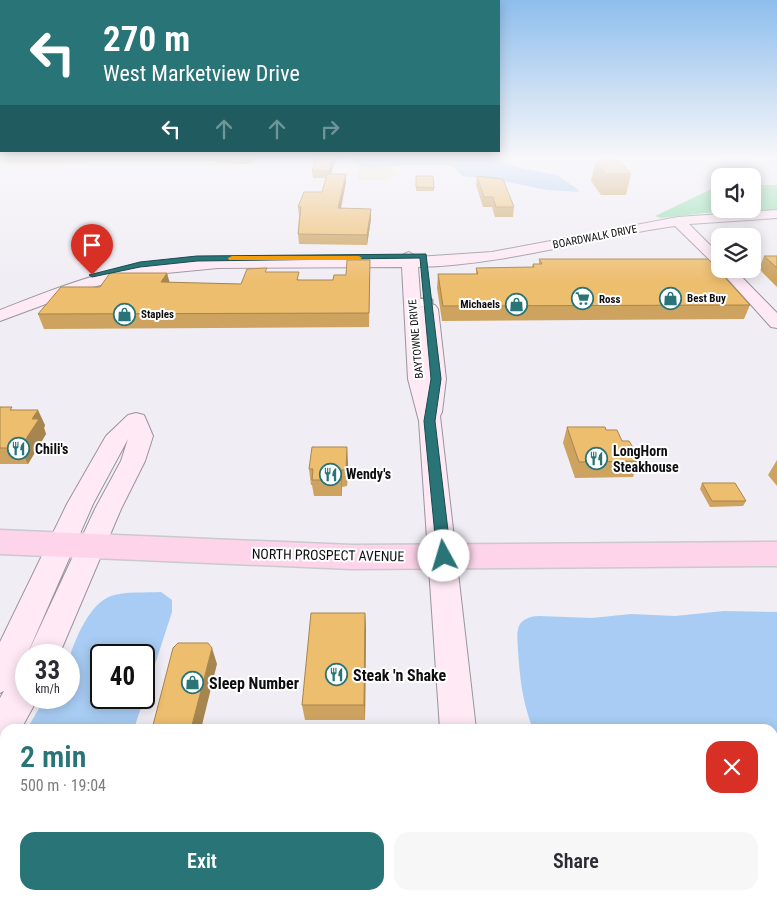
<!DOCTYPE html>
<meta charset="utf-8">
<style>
:root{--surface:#fff;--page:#f7f7f7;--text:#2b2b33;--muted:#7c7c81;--accent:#297477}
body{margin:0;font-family:"Roboto Condensed",sans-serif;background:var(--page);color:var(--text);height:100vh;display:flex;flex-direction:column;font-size:19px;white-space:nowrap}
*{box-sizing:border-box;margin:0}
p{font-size:16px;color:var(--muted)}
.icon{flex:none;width:28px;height:28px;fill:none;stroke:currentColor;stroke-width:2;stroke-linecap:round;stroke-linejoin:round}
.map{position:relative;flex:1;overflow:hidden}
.side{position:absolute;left:0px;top:724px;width:778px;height:176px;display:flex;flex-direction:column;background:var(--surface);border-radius:15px 15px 0 0;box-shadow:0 2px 12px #0003}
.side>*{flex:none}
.guide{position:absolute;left:0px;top:0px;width:500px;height:152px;box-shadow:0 2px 12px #0003;background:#297477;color:#fff;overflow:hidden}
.fabs{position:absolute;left:711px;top:168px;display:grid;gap:10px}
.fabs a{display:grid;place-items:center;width:50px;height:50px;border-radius:10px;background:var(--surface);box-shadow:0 2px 12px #0003;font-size:25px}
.speed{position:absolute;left:15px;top:644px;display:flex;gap:10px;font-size:25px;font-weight:700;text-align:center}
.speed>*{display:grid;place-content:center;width:65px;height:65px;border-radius:50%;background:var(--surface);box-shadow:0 2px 12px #0003;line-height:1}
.speed small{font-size:12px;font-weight:400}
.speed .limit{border:2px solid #111;border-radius:8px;background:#fff;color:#111}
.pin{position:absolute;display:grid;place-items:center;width:42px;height:42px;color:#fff;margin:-51px -21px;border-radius:50% 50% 50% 0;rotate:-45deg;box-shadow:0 0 5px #0007}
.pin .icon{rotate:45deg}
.me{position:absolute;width:55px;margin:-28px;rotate:354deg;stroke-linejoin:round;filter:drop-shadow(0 0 4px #0008)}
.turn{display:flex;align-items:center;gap:18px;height:105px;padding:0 20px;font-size:22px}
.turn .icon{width:65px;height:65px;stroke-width:2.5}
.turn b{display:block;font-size:35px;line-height:42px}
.lanes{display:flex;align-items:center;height:48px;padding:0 20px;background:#0003;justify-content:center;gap:25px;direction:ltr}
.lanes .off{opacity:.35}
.round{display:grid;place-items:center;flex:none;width:52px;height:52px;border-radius:15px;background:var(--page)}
.overview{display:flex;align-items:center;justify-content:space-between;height:85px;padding:0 20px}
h1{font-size:30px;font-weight:600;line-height:38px;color:var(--accent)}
.button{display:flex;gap:10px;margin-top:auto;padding:10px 20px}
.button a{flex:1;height:58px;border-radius:15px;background:var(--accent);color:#fff;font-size:20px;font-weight:600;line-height:58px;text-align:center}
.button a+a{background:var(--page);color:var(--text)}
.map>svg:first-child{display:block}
.green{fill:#8dddac}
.sand{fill:#efe5c0}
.water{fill:#a8ccf3;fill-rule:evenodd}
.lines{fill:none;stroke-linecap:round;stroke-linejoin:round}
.street-casing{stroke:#98959c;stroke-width:3}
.secondary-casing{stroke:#98959c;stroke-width:2}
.primary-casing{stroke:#cacaca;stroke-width:3}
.street{fill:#fff;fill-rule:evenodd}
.secondary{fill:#fee9f4;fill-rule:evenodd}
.primary{fill:#fdd4ea;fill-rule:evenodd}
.wall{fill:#cda35f}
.shaded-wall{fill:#a7854e}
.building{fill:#eebe6f;stroke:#a7854e}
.route{fill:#297477;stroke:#1b4b4d}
.slow{fill:#f59e0b}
.labels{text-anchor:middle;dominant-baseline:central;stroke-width:4;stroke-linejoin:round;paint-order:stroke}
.far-street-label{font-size:11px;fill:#0e0d0f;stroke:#fff}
.far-poi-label{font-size:11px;font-weight:bold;fill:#0e0d0f;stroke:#fff;text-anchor:start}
.poi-label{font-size:14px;font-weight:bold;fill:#0e0d0f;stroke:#fff;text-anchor:start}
.street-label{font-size:14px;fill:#0e0d0f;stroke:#fff}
.near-poi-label{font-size:16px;font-weight:bold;fill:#0e0d0f;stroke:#fff;text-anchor:start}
</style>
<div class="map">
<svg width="777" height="899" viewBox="0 0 777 899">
<rect width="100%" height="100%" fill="#f0edf4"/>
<path class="green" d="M720,185V209H752L753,185H777V210L723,211L661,218L655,216Z"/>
<path class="sand" d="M359,166C372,170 387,166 396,169L395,176L386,180H358Z"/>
<path class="water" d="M351,156H491L516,167L557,175L579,190L578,192L547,190L503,181L463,176L453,167L448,165H403L372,169L359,166L353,160Z
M161,592L172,600V612L134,729H27L45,698H69C69,686 66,669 69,659C75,639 90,603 111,596C125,591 145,593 161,592ZM101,655H144V698H101Z
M724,611L777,612V738H773L772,729H536L531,724C522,697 520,679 518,650C518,643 516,633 519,626C522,619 531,616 539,616L592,618L631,614L675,616Z"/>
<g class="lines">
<defs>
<path id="street" d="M428,299L432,300V306L412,307L406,303L412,299Z"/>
<path id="secondary" d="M777,210V218L689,224L720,255V269H734L777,313V328L771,327L718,268L675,226C589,238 506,265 418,267L421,307L429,304L435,305L438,309L446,379L442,412L440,416L476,729H440L419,421L408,379L402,267L218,268L135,276L89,288L0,321V310C44,293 87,275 133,267C221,251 312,259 401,258L404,254L409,252L417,257L492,252L678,217Z
M136,413L144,415L153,436L145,461L121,509L59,655H27L95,509L121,461L128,439L93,504L19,673L26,670V698H38L21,729H5V748L0,750V698L4,691L0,693V642L67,504L106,436L128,415Z"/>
<path id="primary" d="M0,530L352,545L777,542V566L352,569L0,554Z"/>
</defs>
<use href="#street" class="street-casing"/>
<use href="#secondary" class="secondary-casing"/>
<use href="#primary" class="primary-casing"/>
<use href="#street" class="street"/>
<use href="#secondary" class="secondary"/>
<use href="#primary" class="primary"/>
</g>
<path class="wall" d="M0,156H256L251,163L245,164L218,163L217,161L4,163L3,160H0Z
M313,156H337L331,174H346V182L341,208L371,219L367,245L299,244L298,234L299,216L298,207L322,192L326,178H313L312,171L315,161H314Z
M596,160L631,174L626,195H601L591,181Z
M416,176L434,188V191H416Z
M477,176L514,207L513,217H495L492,207H483L476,185Z
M764,256H777V287L759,269Z
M539,259L750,305L744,319L442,321L437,288L438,274H476V268L532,267L533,264H539Z
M370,260L369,327L44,329L38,314L100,287L167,273L170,283L241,284L267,272L300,280H333L346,275Z
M0,407L14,410L45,425L44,428L46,434L28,464H0Z
M567,427L606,430L622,441L639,457L638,460L639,461L633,477L575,478L563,443Z
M777,460V486L768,475Z
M348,463L347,486L342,487V496H314L312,485H311L309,469Z
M702,483L746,501L743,506L710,507L700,489Z
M365,613L366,629L365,720H305L302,705Z"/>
<path class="shaded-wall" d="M244,156H256L251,163L245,164Z
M334,156H337L329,178V171Z
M346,174V182L339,217L338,208Z
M371,209V219L367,245V235Z
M167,273L170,286L161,282Z
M38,410L45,425L44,428L46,434L28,464L20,448L32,419Z
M347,447L348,463L347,486L346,470Z
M341,470L342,487V496L341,480Z
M365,613L366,629L365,720L364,705Z
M212,648L217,664L201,729H191Z"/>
<path class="building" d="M316,156H334L329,171H312Z
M596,160H619L631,174H605Z
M327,174H346L338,208L371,209L367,235L298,234L301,207H298L304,192H322Z
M416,176H433L434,188L416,187Z
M477,176L503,179L514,207H496L493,197H484Z
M764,256H777V268Z
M539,259H708L750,305L443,306L438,274H478L476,268L534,267L533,264H542Z
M347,260H370L369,313L38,314L61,287H100L110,273H167L161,282L241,284L247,269L267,268L265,272H299L297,280H333L334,275H346Z
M0,407H12L10,410H38L32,419H39L20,448H0Z
M567,427H605L606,430H617L622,441H629L639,457H637L639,461L579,462Z
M312,447H347L346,470H341V480H312L313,469H309Z
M702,483H735L746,501H712Z
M311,613H365L364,705H302Z
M178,643H208L212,648L191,729H152L173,648Z"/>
<linearGradient id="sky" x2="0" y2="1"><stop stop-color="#8ebeec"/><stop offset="0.56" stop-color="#f8f7fa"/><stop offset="1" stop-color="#f8f7fa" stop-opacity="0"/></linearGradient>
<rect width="777" height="281" fill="url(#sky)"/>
<path class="route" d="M426,254L441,379L435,421L451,556L444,561L437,556L424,421L431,379L420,258L197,261L140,267L92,277L89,275L140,262L197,256Z"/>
<path class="slow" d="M232,256H359L362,258L359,260H229L228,258Z"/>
<defs>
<symbol id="shop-ring" viewBox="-11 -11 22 22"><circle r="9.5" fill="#fff" stroke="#297477" stroke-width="1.5"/><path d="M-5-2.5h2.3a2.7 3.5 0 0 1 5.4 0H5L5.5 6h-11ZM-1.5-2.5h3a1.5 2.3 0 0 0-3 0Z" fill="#297477"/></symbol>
<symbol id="supermarket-ring" viewBox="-11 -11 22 22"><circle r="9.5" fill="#fff" stroke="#297477" stroke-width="1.5"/><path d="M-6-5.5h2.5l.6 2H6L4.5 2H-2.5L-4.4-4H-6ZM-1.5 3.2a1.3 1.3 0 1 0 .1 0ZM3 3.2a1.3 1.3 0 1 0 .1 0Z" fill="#297477"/></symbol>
<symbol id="restaurant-ring" viewBox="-11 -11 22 22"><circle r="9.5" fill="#fff" stroke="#297477" stroke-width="1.5"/><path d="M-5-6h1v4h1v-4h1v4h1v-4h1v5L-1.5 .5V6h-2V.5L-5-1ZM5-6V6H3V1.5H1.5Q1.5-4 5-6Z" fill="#297477"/></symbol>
</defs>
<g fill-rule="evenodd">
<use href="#shop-ring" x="658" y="286" width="25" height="25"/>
<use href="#supermarket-ring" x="570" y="286" width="25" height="25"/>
<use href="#shop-ring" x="504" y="292" width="25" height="25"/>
<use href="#shop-ring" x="112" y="302" width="25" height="25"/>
<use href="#restaurant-ring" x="6" y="436" width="25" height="25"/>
<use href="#restaurant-ring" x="584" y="446" width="25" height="25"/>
<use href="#restaurant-ring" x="318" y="462" width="25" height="25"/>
<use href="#restaurant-ring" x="324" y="662" width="25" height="25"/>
<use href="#shop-ring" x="180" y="670" width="25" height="25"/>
</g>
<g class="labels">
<g class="far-street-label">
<text transform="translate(595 237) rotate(-11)">BOARDWALK DRIVE</text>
<text transform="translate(416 339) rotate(-95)">BAYTOWNE DRIVE</text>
</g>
<g class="far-poi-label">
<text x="687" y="298">Best Buy</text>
<text x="599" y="299">Ross</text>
<text x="500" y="304" text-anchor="end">Michaels</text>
<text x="141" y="314">Staples</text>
</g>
<g class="poi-label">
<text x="35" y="449">Chili's</text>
<text x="613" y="451">LongHorn<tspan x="613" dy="16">Steakhouse</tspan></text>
<text x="346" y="474">Wendy's</text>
</g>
<g class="street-label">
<text transform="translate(328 555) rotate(1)">NORTH PROSPECT AVENUE</text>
</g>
<g class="near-poi-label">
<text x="353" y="675">Steak 'n Shake</text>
<text x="209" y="683">Sleep Number</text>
</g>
</g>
</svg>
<div class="fabs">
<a><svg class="icon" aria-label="sound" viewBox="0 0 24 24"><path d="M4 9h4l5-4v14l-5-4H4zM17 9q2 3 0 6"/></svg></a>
<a><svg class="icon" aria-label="layers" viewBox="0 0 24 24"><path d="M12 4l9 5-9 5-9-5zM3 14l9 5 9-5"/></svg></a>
</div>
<div class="speed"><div>33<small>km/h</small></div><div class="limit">40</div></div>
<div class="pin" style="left:92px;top:275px;background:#d93025"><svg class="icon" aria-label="arrive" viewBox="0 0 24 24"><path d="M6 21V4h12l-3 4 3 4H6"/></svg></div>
<svg class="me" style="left:444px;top:556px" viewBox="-20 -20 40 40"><circle r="19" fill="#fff"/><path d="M0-13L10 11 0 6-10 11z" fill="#297477"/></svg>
<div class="guide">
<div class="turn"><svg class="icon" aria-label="left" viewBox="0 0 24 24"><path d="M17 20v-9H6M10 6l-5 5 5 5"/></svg><div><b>270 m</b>West Marketview Drive</div></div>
<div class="lanes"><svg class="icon" aria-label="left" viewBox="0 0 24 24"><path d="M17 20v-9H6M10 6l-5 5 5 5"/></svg><svg class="icon off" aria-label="ahead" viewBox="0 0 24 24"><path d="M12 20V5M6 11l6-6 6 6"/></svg><svg class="icon off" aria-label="ahead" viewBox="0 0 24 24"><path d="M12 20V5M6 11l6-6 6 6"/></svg><svg class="icon off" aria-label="right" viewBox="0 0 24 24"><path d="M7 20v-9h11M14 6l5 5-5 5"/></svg></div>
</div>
<section class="side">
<div class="overview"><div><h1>2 min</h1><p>500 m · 19:04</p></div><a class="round" style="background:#d93025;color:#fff"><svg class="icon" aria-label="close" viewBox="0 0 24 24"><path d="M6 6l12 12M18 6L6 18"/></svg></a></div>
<div class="button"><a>Exit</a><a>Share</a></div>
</section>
</div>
